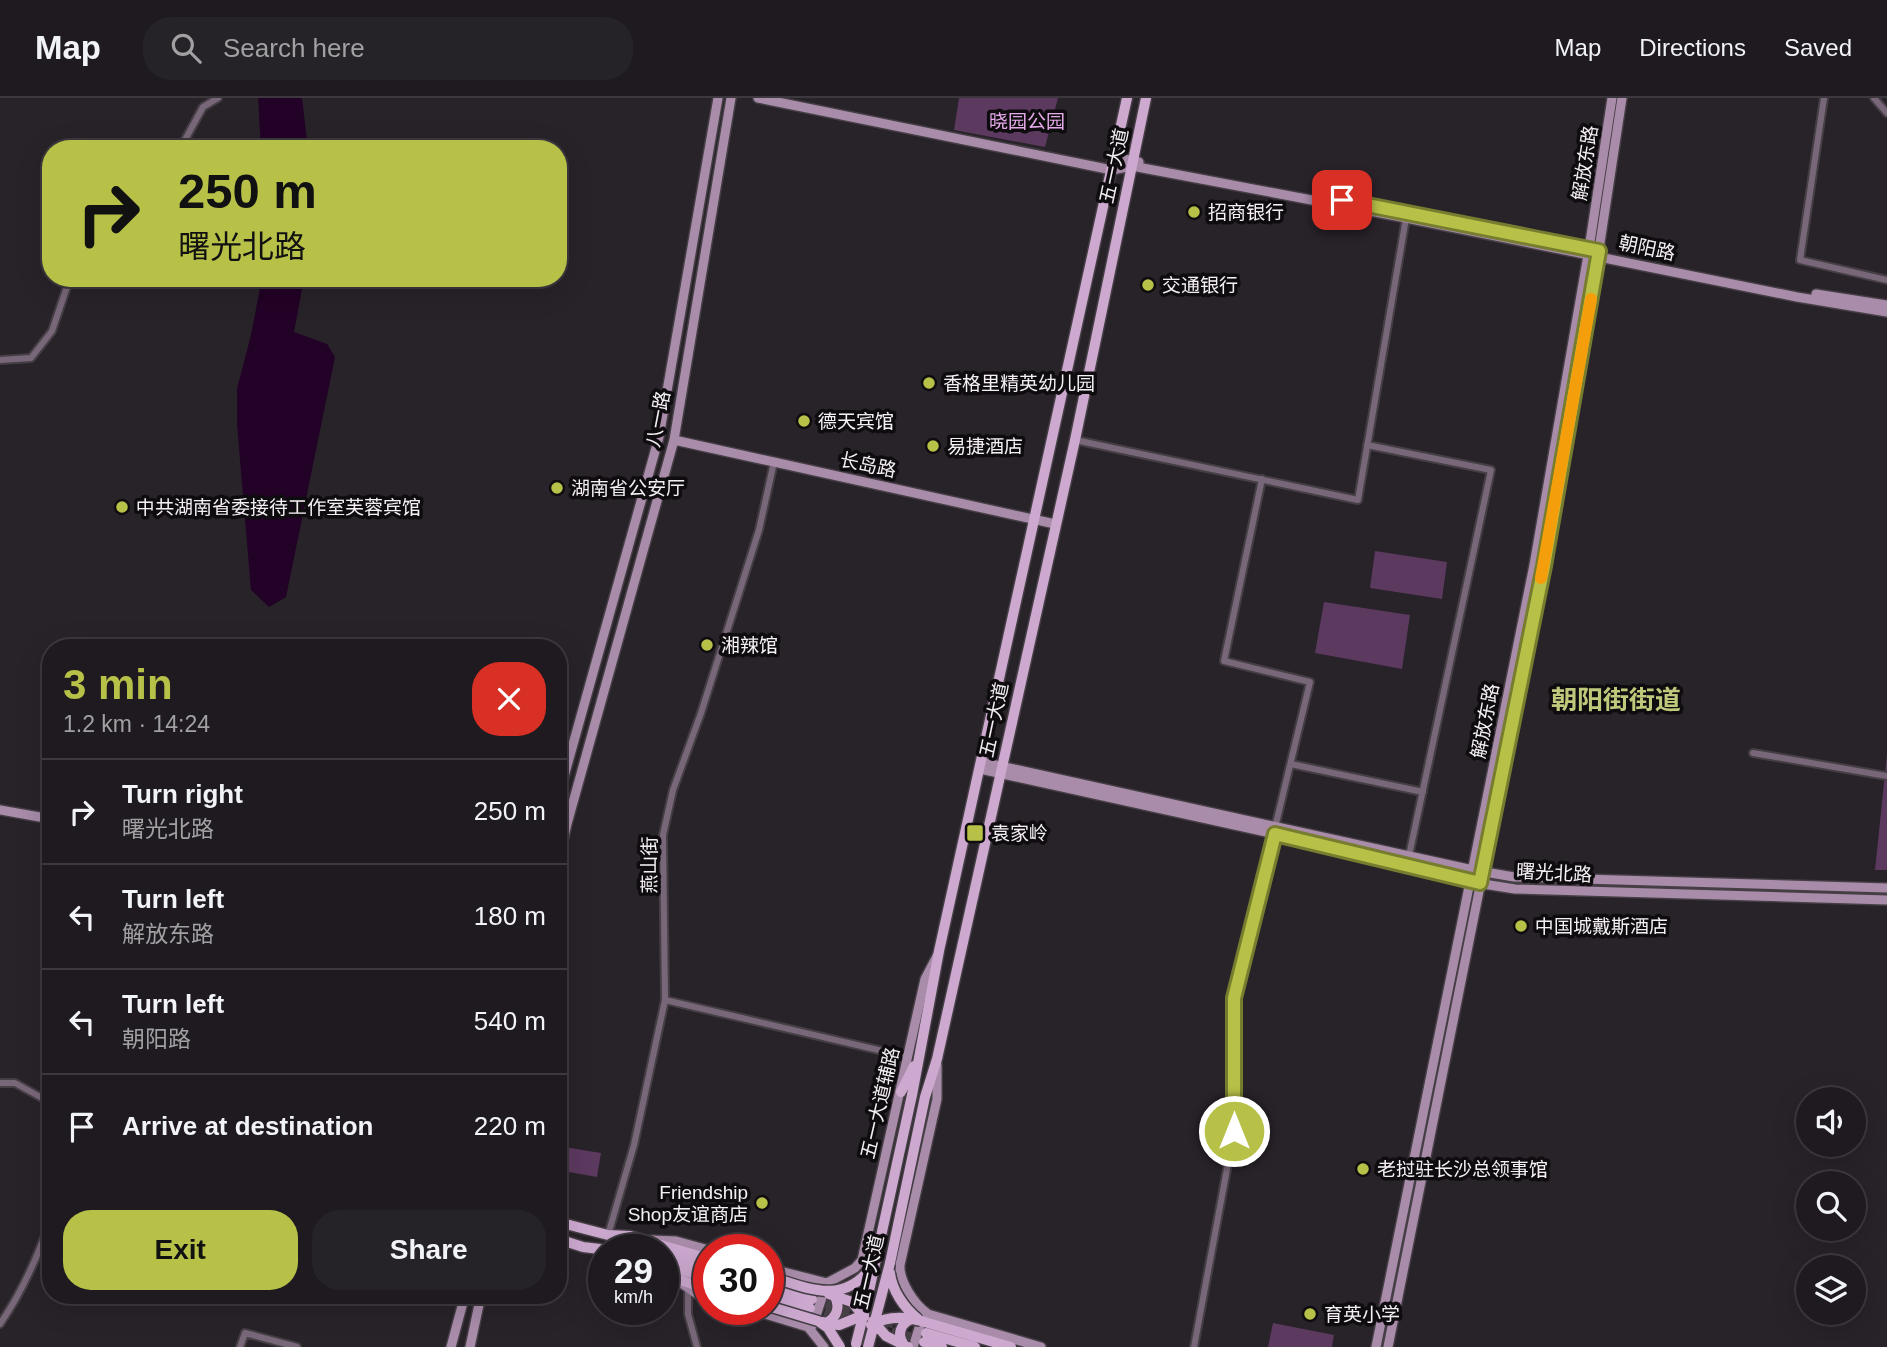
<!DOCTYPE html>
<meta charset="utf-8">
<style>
:root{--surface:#1e1a1f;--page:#262328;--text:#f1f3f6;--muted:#a1a1a4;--line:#3c383d;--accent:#b7c148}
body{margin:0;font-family:Helvetica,"Noto Sans SC",sans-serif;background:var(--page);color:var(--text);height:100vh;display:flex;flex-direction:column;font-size:26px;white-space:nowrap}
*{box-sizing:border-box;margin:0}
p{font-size:23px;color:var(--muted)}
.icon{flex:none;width:38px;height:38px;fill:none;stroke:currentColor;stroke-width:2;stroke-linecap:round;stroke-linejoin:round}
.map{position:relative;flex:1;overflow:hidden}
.panel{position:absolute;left:42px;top:541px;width:525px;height:665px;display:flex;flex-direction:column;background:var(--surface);border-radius:28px;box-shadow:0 7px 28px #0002,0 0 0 2px var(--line)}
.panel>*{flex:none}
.hud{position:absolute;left:42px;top:42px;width:525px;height:147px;border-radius:28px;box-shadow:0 7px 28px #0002,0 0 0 2px var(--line);background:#b7c148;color:#111;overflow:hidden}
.fabs{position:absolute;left:1796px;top:989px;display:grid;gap:14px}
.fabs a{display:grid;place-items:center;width:70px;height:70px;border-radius:50%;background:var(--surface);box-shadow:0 7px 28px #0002,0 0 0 2px var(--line);font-size:35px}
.speed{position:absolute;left:588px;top:1136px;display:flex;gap:14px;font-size:35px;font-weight:700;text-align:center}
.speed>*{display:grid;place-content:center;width:91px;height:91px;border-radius:50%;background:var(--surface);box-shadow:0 7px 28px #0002,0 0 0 2px var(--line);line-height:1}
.speed small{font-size:18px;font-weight:400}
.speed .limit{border:10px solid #d22;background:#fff;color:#111}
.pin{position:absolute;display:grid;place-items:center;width:60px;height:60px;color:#fff;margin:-30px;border-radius:14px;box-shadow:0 4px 10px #0006}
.me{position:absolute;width:77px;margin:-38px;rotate:0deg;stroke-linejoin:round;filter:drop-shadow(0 0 5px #0008)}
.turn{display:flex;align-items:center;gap:24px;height:147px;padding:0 21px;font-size:32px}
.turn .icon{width:91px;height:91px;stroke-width:2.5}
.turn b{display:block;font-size:49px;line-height:60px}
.round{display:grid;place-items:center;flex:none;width:74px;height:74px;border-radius:28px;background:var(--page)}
.headline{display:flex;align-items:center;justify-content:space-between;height:119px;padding:0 21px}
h1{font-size:42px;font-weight:600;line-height:52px;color:var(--accent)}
.primary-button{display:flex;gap:14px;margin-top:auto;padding:14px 21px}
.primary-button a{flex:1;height:80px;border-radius:28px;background:var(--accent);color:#111;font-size:28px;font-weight:600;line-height:80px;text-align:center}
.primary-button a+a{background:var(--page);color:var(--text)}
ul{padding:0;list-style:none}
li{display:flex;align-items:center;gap:21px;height:105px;padding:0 21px;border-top:2px solid var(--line)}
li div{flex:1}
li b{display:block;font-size:26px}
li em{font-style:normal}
header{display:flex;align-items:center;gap:42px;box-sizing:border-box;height:98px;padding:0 35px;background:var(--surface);border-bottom:2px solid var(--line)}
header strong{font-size:33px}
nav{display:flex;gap:38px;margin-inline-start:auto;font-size:24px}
.search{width:490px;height:63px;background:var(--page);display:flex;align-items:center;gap:18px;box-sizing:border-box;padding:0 24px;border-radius:28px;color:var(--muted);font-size:26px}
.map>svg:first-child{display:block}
.green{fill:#5c395f}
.water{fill:#220226}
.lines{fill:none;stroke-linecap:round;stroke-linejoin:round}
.primary-tunnel{stroke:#474147;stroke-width:10;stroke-dasharray:10 5;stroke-linecap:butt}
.street-casing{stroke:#453f45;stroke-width:10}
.secondary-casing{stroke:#453f45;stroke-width:12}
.primary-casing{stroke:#453f45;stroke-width:13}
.street{stroke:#786779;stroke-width:6}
.secondary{stroke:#a88caa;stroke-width:9}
.primary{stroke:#cda9d0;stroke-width:10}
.primary-bridge-casing{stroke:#453f45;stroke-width:13;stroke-linecap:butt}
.primary-bridge{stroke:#cda9d0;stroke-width:10}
.route-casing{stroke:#777d2f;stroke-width:18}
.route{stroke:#b7c148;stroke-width:12}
.slow{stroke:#f59e0b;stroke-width:12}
.poi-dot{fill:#b7c148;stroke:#0f0c0f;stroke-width:2.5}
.labels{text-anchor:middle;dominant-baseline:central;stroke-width:7;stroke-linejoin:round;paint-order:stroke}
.park-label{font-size:19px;fill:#e4a9e9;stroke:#0f0c0f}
.street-label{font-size:19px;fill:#f4eff4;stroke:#0f0c0f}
.poi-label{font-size:19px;fill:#f4eff4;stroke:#0f0c0f;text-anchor:start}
.district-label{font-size:26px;font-weight:bold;fill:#c0c87b;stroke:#0f0c0f}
</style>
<header>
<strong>Map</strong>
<div class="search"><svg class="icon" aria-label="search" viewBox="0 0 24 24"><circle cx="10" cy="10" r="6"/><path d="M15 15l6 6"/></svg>Search here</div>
<nav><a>Map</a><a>Directions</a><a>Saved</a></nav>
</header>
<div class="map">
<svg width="1887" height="1249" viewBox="0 0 1887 1249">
<rect width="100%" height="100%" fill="#282229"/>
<path class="green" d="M959,0H1058L1045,49L954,32Z
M1375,453L1447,464L1442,501L1370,490Z
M1324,504L1410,517L1402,571L1315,555Z
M1887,655V772H1875L1887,656Z
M558,1048L601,1055L597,1079L558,1072Z
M1273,1225L1334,1237L1332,1249H1268Z"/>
<path class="water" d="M258,0H302L308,51H261Z
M262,180H304L294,234L327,246L335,259L286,499L269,509L251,492L237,326V291L251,237Z"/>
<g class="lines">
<path class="primary-tunnel" d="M812,1201L926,1235
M810,1210L856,1224
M877,1230L923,1243"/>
<defs>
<path id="street" d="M1824,0L1800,162L1887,182
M1874,0L1887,15
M180,51L203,9L218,0
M0,262L31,260L52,233L70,180
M1075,342L1358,402L1406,120
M1367,347L1491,372L1407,767
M1753,655L1887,678
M1291,666L1423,694
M665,902L908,959
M0,985H15L51,1005
M608,1137L634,1047L665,902L663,737L673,692L701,615L759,432L774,364
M688,1190V1216L697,1249
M0,1226C23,1193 38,1158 51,1121
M240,1249L245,1235L297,1249
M1194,1249L1234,1033V900L1310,584L1224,563L1262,381"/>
<path id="secondary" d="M758,0L1112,72L1132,68L1396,118L1797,199L1887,214
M1114,59L1139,64
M1816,196L1887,207
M674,342L1055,426
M982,664L1473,772L1514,779L1887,790
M980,671L1275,736L1471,784L1515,791L1887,802
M558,700L659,339L718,0
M0,712L51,721
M558,765L567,726L674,342L731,0
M937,967V1001L900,1167C899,1183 914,1206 928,1216L1041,1249
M652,1142L676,1143L709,1152
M768,1170L827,1185
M678,1183L697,1196L709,1199
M827,1185L855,1170L862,1162L925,881L937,858
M749,1211L808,1229L824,1249
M813,1227L826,1187
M451,1249L465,1197
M470,1249L481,1197
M913,1249L923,1218
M1376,1249L1534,467L1588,157L1612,0
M1388,1249L1544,468L1598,158L1622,0"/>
<path id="primary" d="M901,994L914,968
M912,997L939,853L1127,0
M558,1124L608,1137L644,1152
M608,1137L630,1138L709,1161
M558,1141L583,1149L608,1152
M663,1157L709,1171
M890,1165L925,999L937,961L1075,342L1146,0
M663,1167L709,1180
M663,1177L709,1191
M768,1188L812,1201
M768,1198L810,1210
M921,1223L1011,1249
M926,1235L975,1249
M924,1244L942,1249"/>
</defs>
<use href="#street" class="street-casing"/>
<use href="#secondary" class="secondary-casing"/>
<use href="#primary" class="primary-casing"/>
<use href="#street" class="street"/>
<use href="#secondary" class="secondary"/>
<use href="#primary" class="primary"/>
<defs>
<path id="primary-bridge" d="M890,1175C892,1192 904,1210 918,1221
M768,1178C807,1190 844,1209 873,1167
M829,1196L852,1204L864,1219
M768,1208L818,1223L828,1230L840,1249
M873,1223L886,1238L908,1249
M822,1224L839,1227L864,1217
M826,1225C837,1220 841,1208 834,1197
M871,1227C887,1218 904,1218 921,1223
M856,1246L867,1202L912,997
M905,1248C896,1238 900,1224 913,1221
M868,1249L890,1165"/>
</defs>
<use href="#primary-bridge" class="primary-bridge-casing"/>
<use href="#primary-bridge" class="primary-bridge"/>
</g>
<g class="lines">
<defs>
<path id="route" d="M1234,1033V900L1275,736L1480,785L1544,468L1599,153L1342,102"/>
</defs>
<use href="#route" class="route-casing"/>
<use href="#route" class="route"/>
<path class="slow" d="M1541,480L1591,201"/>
</g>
<g class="poi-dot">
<circle cx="1194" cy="114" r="7"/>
<circle cx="1148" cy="187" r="7"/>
<circle cx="929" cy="285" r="7"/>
<circle cx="804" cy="323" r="7"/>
<circle cx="933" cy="348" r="7"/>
<circle cx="557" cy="390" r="7"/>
<circle cx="122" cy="409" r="7"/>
<circle cx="707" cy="547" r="7"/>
<rect x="966" y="726" width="18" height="18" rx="3.5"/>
<circle cx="1521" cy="828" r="7"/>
<circle cx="1363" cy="1071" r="7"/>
<circle cx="762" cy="1105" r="7"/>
<circle cx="1310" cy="1216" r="7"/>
</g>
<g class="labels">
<g class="park-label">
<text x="1027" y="23">晓园公园</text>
</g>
<g class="street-label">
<text transform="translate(1585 65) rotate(-81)">解放东路</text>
<text transform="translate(1114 68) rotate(-78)">五一大道</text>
<text transform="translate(1647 150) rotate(12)">朝阳路</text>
<text transform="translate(658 321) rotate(-79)">八一路</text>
<text transform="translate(868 367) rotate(12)">长岛路</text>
<text transform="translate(994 622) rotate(-78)">五一大道</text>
<text transform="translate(1485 623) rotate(-79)">解放东路</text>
<text transform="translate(649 767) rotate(-90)">燕山街</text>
<text transform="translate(1554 775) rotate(3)">曙光北路</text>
<text transform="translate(880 1005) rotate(-77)">五一大道辅路</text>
<text transform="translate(869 1174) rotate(-77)">五一大道</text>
</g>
<g class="poi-label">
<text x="1208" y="114">招商银行</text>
<text x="1162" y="187">交通银行</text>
<text x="943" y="285">香格里精英幼儿园</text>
<text x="818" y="323">德天宾馆</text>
<text x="947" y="348">易捷酒店</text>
<text x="571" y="390">湖南省公安厅</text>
<text x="136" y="409">中共湖南省委接待工作室芙蓉宾馆</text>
<text x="721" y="547">湘辣馆</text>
<text x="991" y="735">袁家岭</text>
<text x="1535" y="828">中国城戴斯酒店</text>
<text x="1377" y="1071">老挝驻长沙总领事馆</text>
<text x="748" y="1094" text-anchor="end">Friendship<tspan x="748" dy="22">Shop友谊商店</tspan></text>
<text x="1324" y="1216">育英小学</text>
</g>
<g class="district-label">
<text x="1616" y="602">朝阳街街道</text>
</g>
</g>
</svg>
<div class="fabs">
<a><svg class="icon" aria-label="sound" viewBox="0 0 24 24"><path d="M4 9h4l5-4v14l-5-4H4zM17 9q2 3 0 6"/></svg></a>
<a><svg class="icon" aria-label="search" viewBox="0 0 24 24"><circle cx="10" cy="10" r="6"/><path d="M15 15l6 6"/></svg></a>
<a><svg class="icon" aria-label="layers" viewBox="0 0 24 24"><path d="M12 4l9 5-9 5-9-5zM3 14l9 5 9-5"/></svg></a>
</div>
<div class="speed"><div>29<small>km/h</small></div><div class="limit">30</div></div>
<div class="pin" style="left:1342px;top:102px;background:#d93025"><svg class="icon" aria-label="arrive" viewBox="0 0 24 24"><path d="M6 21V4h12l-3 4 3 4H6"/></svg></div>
<svg class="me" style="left:1234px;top:1033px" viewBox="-20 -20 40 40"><circle r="17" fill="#b7c148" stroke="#fff" stroke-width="3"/><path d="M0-11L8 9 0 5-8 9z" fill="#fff"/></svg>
<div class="hud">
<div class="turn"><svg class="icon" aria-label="right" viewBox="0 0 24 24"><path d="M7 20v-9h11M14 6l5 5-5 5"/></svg><div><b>250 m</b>曙光北路</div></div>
</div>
<section class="panel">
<div class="headline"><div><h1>3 min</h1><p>1.2 km · 14:24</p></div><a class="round" style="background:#d93025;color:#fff"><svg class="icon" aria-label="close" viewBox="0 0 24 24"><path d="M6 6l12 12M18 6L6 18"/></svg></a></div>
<ul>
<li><svg class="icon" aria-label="right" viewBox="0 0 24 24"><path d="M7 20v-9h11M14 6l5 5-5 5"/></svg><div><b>Turn right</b><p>曙光北路</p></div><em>250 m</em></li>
<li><svg class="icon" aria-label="left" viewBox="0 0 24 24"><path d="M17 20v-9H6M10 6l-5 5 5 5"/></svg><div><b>Turn left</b><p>解放东路</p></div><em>180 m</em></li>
<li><svg class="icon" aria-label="left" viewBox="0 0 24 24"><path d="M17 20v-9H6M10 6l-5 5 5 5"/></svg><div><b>Turn left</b><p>朝阳路</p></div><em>540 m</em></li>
<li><svg class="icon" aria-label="arrive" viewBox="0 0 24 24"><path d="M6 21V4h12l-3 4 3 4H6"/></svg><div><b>Arrive at destination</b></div><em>220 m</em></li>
</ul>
<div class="primary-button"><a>Exit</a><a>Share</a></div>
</section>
</div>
